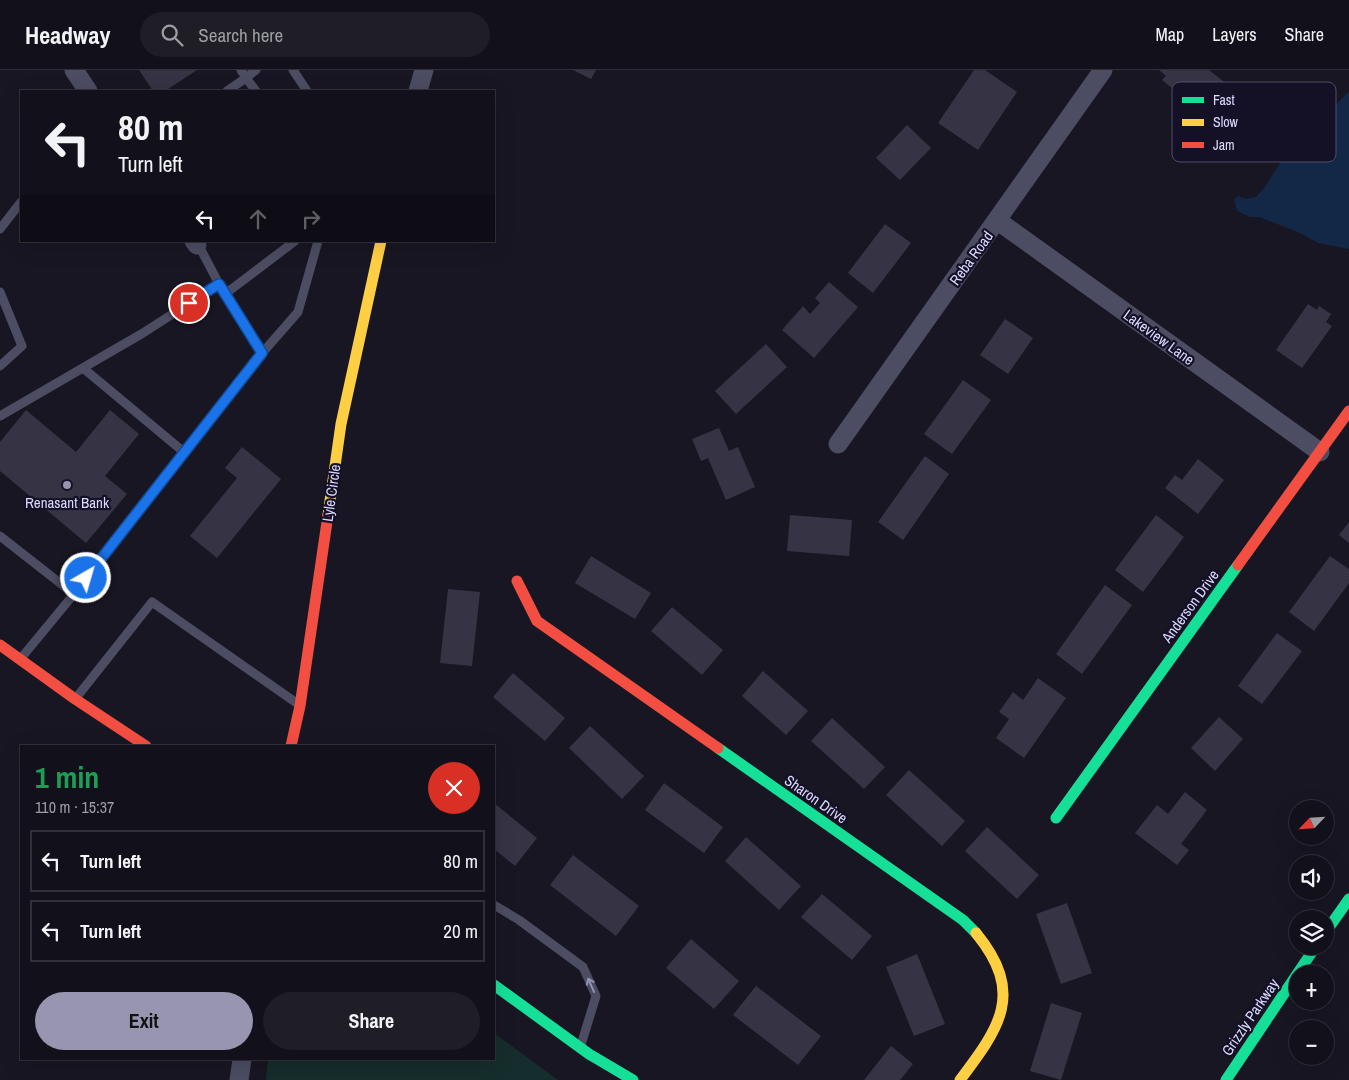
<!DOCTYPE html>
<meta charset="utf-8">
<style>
:root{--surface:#12101a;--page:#1f1e27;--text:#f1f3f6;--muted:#9c9da2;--line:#313039;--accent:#9795b0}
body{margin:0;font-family:"Archivo Narrow",sans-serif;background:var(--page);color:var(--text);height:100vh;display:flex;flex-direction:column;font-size:19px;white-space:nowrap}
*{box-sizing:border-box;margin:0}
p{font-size:16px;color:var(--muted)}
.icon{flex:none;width:28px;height:28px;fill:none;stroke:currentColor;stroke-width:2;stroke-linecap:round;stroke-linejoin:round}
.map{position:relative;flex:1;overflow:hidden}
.sheet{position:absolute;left:20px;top:675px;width:475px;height:315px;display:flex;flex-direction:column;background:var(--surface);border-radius:0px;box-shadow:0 5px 20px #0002,0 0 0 1px var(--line)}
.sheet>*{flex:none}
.hud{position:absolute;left:20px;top:20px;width:475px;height:152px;border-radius:0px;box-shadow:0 5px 20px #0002,0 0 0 1px var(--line);background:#12101a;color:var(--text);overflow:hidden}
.needle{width:32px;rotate:245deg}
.controls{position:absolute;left:1289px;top:730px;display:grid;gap:10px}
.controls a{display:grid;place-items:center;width:45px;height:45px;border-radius:50%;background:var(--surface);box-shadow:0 5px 20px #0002,0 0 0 1px var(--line);font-size:25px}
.pin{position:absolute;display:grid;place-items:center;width:42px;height:42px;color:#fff;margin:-21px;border:2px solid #fff;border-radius:50%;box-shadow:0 1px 5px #0007}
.me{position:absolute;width:55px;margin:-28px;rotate:38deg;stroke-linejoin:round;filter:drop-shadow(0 0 4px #0008)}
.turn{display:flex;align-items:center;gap:18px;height:105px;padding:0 15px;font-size:22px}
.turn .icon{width:65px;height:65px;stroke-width:2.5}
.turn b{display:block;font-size:35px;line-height:42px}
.lanes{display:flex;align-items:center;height:48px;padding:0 15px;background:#0003;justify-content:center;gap:25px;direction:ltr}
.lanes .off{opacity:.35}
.round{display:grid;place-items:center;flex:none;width:52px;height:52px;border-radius:26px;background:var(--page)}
.overview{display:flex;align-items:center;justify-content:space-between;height:85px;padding:0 15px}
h1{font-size:30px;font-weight:700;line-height:38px;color:#1e9e55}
.cta{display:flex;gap:10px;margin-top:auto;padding:10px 15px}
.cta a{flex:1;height:58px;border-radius:30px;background:var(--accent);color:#111;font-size:20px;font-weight:700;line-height:58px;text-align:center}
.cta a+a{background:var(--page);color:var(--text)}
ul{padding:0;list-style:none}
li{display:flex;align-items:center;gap:15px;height:62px;margin:0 10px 8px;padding:0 5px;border:2px solid var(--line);border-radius:0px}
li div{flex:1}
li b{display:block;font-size:19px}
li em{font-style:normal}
header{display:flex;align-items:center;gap:30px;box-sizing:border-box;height:70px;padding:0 25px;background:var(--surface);border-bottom:1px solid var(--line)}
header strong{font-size:24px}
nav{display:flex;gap:28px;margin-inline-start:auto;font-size:18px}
.search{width:350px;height:45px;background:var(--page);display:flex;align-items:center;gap:12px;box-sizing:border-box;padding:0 18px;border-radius:28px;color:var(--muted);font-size:19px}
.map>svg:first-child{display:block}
.green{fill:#152d2c}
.water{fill:#132846}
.building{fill:#363444}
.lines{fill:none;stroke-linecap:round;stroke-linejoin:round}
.lane{stroke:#4c4c62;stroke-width:9}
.street{stroke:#4c4c62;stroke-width:19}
.fast{stroke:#16e098;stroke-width:11}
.slow{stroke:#ffcf43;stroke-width:11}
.jam{stroke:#f24e42;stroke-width:11}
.oneway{stroke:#9492b0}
.route-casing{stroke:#114b97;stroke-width:12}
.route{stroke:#1a73e8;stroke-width:9}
.poi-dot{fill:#9795b0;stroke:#141127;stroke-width:2}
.labels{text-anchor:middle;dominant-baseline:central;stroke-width:4.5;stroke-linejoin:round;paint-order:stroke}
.street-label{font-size:15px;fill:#dbd9fd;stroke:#141127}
.poi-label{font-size:15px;fill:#dbd9fd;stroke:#141127}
.key{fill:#141127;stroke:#504d67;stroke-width:1}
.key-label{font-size:14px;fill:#dbd9fd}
</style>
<header>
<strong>Headway</strong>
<div class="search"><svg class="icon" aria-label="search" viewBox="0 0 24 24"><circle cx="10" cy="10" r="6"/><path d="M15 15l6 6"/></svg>Search here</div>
<nav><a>Map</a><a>Layers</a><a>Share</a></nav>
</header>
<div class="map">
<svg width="1349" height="1010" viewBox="0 0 1349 1010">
<rect width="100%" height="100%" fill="#181622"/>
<path class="green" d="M494,963L558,1010H266L268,989H494Z"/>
<path class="water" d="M1349,21V179L1318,173L1298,162L1259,147H1250L1237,141L1234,130L1238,126L1246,129L1256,127L1265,117L1280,93L1297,78L1330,39L1336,35Z"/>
<path class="building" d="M139,0H197L165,21H153Z
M573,0H596L591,9Z
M974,0H985L1017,22L978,80L938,53Z
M1159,0H1209L1242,26L1218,55L1162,10L1166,6Z
M907,55L931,78L900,110L876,88Z
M885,154L911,173L873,223L848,203Z
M829,212L858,237L814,288L782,260L803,236L810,244L820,233L815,228Z
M1308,234L1317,240L1319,236L1331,244L1326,252L1332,256L1302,298L1276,280Z
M1005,249L1033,268L1008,304L980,285Z
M766,274L787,297L736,344L715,321Z
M963,310L991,330L952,384L924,364Z
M26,340L76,382L110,340L139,364L105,406L127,424L86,473L0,401V372Z
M719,358L729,381L738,377L755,417L726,430L708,388L701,391L692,369Z
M242,377L281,409L217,488L190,466L237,408L225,398Z
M925,386L949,404L903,470L878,452Z
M1198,389L1224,410L1198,444L1165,418L1175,405L1182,410Z
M790,445L852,450L849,486L787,481Z
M1156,445L1184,467L1143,522L1115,500Z
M1349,452V473L1339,465Z
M591,486L651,523L635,549L575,513Z
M1330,486L1349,499V513L1314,561L1289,542Z
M1105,515L1132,535L1082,604L1056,584Z
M448,519L480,522L472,596L440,593Z
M672,537L723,580L702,605L651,561Z
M1277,563L1302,581L1262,634L1238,616Z
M763,601L808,641L786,665L742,626Z
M513,603L565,648L545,671L493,627Z
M1038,608L1066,628L1024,688L996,668L1009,649L999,642L1013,622L1023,630Z
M1219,647L1243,669L1215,701L1191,678Z
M832,648L885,697L864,719L811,671Z
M590,656L644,706L622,729L569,678Z
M909,700L965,751L942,776L886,725Z
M664,713L723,757L704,783L645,740Z
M1185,722L1207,740L1181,774L1189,780L1177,795L1135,763L1157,735L1168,744Z
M494,733L537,768L515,796L494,779Z
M987,757L1039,805L1017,829L965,781Z
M746,767L801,816L779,840L725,791Z
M573,785L639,836L616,866L550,815Z
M822,824L872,866L852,890L801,847Z
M1067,833L1092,903L1061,914L1036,844Z
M691,869L739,911L714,939L666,898Z
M917,884L945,954L914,966L886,897Z
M756,916L821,966L798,995L733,945Z
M1051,933L1082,943L1061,1010L1030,1001Z
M891,976L913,994L900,1010H864Z"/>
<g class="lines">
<path class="lane" d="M241,0L246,8L256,0
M293,0L307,21
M227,21L246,8L256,21
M0,159L21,132
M198,174L219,214L262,283
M0,222L22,276L0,296
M225,224L295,171
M83,298L185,383
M0,346L143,263L219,214
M0,466L74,524
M22,587L74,524L264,281L298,242L318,171
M76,628L152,532L298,634
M494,835L519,850L583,897L596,926L581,975"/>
<path class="street" d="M74,0L88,21
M418,21L424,0
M998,151L1320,382
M194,171L197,175
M838,374L1103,0
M239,1010L242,989"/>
<path class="fast" d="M718,678L963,850L976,863
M1056,748L1238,495
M1325,863L1349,829
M494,915L589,984L633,1010
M1226,1010L1316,876"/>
<path class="slow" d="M328,445L341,354L381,171
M960,1010C1000,957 1025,923 976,863"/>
<path class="jam" d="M1238,495L1349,341
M517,511L537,551L718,678
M0,575L75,629L146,676
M291,676L300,636L328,445"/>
</g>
<defs><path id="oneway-shaft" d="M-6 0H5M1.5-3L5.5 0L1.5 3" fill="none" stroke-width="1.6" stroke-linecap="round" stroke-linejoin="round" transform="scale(1.25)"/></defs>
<use class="oneway" href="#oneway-shaft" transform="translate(591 915) rotate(-114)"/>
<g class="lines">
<defs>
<path id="route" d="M86,508L262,283L219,214L189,233"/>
</defs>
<use href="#route" class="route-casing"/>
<use href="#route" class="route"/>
</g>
<circle class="poi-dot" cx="67" cy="415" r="5"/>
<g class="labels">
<g class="street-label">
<text transform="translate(971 188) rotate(-54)">Reba Road</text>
<text transform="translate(1159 267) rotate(36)">Lakeview Lane</text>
<text transform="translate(331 423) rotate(-82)">Lyle Circle</text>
<text transform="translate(1190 536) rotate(-54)">Anderson Drive</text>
<text transform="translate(816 729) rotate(35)">Sharon Drive</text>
<text transform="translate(1250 947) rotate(-56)">Grizzly Parkway</text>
</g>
<g class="poi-label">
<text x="67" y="432">Renasant Bank</text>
</g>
</g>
<rect x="1172" y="12" width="164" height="80" rx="8" class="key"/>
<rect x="1182" y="27" width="22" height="6" fill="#16e098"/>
<rect x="1182" y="49" width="22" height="7" fill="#ffcf43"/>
<rect x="1182" y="72" width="22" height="6" fill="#f24e42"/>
<g class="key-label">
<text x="1213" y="35">Fast</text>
<text x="1213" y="57">Slow</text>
<text x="1213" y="80">Jam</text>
</g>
</svg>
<div class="controls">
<a><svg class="needle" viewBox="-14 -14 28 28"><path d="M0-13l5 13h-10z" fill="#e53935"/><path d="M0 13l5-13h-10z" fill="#9c9da2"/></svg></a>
<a><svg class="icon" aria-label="sound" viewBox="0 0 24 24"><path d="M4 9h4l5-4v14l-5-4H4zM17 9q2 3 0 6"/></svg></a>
<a><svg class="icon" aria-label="layers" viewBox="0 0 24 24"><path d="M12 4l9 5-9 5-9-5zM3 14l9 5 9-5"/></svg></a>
<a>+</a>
<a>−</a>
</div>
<div class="pin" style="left:189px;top:233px;background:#d93025"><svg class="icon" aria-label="arrive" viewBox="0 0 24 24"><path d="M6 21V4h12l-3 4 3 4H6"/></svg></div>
<svg class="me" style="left:86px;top:508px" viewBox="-20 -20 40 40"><circle r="17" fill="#1a73e8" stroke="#fff" stroke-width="3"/><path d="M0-11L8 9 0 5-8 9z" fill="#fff"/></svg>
<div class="hud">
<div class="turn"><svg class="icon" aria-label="left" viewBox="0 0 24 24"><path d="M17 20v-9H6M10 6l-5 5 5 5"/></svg><div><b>80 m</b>Turn left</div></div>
<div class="lanes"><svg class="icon" aria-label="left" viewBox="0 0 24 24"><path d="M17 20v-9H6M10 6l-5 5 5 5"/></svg><svg class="icon off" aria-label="ahead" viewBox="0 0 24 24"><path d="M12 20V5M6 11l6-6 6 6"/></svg><svg class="icon off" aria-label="right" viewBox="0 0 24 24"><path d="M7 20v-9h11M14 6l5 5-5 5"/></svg></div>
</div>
<section class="sheet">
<div class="overview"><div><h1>1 min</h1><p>110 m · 15:37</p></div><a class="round" style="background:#d93025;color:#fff"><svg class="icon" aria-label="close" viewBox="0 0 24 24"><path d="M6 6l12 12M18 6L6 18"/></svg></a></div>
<ul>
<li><svg class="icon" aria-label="left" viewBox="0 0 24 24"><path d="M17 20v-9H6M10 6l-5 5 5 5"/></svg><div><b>Turn left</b></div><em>80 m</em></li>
<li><svg class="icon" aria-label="left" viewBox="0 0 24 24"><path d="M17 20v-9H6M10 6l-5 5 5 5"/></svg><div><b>Turn left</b></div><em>20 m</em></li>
</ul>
<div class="cta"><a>Exit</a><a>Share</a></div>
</section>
</div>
